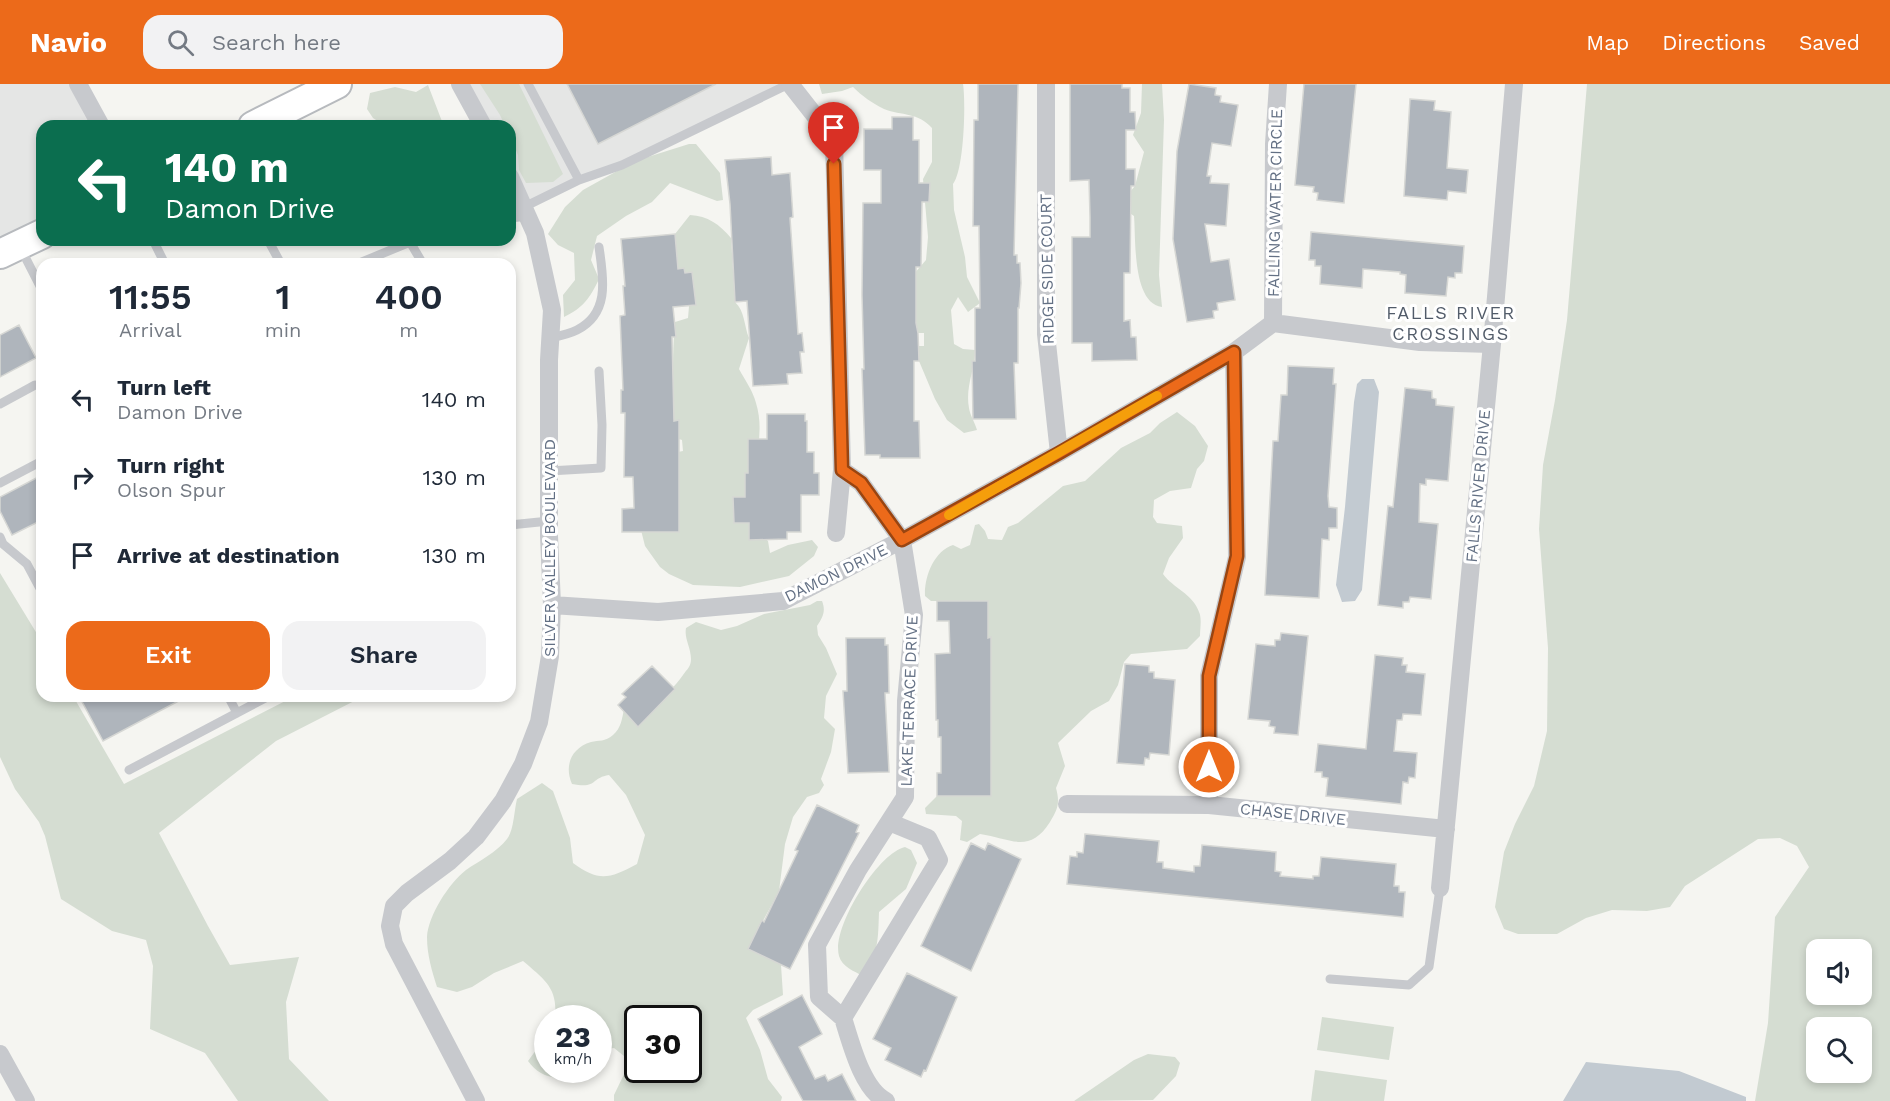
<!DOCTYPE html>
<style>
:root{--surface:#fff;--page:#f2f2f3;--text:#1f2937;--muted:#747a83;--accent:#ec6a1a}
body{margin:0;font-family:"Work Sans",sans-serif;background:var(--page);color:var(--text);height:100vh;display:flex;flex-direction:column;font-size:22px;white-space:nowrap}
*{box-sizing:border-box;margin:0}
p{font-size:20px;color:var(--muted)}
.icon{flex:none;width:33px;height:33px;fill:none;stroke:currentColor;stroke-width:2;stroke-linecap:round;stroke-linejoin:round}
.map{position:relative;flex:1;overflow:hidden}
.side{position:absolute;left:36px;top:174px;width:480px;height:444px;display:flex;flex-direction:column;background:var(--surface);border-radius:18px;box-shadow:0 3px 9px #0003}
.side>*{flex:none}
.hud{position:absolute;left:36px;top:36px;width:480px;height:126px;border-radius:18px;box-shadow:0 3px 9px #0003;background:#0b6e4f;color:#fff;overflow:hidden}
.controls{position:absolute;left:1806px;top:855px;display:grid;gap:12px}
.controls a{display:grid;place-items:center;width:66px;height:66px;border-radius:12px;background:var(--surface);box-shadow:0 3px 9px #0003;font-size:30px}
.speed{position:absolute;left:534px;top:921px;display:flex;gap:12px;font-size:30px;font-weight:700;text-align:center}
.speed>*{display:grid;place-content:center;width:78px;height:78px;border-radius:50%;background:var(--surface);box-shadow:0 3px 9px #0003;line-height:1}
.speed small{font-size:15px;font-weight:400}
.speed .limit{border:3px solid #111;border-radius:9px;background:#fff;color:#111}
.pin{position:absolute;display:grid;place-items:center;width:51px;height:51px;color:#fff;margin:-62px -26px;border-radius:50% 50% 50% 0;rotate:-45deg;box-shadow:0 0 6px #0007}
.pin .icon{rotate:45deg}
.me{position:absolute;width:66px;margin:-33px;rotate:0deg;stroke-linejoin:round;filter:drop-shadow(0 0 4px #0008)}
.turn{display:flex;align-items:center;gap:21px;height:126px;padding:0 30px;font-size:27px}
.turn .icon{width:78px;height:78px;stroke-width:2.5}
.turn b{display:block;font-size:42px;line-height:51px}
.eta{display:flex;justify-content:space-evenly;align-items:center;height:102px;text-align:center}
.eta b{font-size:36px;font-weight:600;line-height:42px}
.cta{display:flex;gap:12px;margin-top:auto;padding:12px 30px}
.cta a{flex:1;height:69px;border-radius:18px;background:var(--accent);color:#fff;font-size:24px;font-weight:600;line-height:69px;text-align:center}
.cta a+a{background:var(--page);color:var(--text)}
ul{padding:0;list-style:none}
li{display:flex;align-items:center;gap:18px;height:78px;padding:0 30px}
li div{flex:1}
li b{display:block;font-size:22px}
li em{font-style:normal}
header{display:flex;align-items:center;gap:36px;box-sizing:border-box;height:84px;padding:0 30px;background:var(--accent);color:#fff}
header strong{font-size:28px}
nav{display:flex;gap:33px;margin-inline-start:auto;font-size:21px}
.search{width:420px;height:54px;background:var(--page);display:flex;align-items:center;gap:15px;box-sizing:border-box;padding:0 21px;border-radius:18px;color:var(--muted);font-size:22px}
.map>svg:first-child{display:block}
.built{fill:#e5e6e5}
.green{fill:#d5ddd2;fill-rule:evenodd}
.water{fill:#c2cad1}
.building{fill:#afb5bc;stroke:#d6d7d4;stroke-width:1.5}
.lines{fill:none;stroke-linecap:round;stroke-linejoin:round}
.primary-casing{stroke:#b7babe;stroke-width:32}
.service{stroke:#c7c9cd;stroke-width:9}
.minor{stroke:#c7c9cd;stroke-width:18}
.primary{stroke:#fff;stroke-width:28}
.route-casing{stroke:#994511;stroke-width:15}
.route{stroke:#ec6a1a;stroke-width:10}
.slow{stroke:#f59e0b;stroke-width:10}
.labels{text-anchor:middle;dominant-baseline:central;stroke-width:6;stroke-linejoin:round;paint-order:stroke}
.street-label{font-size:16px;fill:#637084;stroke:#fff}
.neighbourhood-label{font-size:18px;letter-spacing:1.5px;fill:#515b69;stroke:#fff}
</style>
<header>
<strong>Navio</strong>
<div class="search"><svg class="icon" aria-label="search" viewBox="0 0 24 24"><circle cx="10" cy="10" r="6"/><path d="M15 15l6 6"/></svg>Search here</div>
<nav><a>Map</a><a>Directions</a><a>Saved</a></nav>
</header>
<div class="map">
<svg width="1890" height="1017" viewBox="0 0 1890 1017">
<rect width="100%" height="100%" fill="#f5f5f1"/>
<path class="built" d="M0,0H78L101,42H42V150L0,170Z
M460,0H789L524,123L510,93V42H483Z"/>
<path class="green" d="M480,0H519L563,90L553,98L526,99L519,86L518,71L510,52V42H505L500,31Z
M819,0H963C966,19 964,86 953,100L954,126L965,173L967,193L980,219L968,228L958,213L951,226L954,260L963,265L975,266C975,285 965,304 969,324C970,331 975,339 977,346L964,349L947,336L935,315L919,277V262H924V249H917C917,232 910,215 907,198L926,176L928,153L923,95L932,78V44C918,28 902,32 884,25C872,19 862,12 853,3L842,7L822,10Z
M1142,0H1162L1164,36L1159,191L1162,223C1132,219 1136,155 1134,132L1121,123L1122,117L1135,102L1144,68L1133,51L1141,29Z
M1587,0H1890V1017H1755L1768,939L1775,833L1809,783L1797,762L1780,754L1758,755L1685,802L1670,823L1647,827L1612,826L1586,834L1557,850H1518L1504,845L1495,823L1504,768L1515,740L1534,702L1547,647L1548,564L1539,445L1543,381L1555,316L1567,236ZM1816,866H1862V910H1816ZM1816,944H1862V988H1816Z
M428,1L443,40L447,42H385L373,34L367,25L370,9L395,3L416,8Z
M689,60H696L720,89L723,116L717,117L670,99L652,118L626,132L597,152L591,176L599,195C590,214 583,224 564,233L563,211L575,196L574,169L558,161L548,150L565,123L583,106L635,77Z
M690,131C708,132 719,140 731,154L735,218C745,227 744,242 749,254L739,285C745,296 753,307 756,319C766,351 753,388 743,418L755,446L768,457L770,469L788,461L812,456L818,463L814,472L789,492L740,503L693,501L669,490L660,483L645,462L640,442L678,368L683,367L682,356L679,355L678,337H674C673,304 672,271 675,238L688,234L692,188L685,189L684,184L678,185L675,150Z
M1177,328L1195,342L1208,362L1204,377L1197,385L1191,404L1170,407L1154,416L1153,433L1157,439L1182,442L1183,454L1169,474L1163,490C1173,504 1193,510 1199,528C1202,534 1200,545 1200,552L1187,565L1131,570L1124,578L1118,601L1109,617L1091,627L1058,659L1065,682L1056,704C1060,719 1058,725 1050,738C1029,771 1010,754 980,750L967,758L960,756L962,737L956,732L926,730L925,724L937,712H991V554H988V517H931L925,512C924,493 934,467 953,461L961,465L970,461L975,441L979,440L985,447L988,455L1002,456L1008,443L1018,439L1063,402L1085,397L1121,364L1150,349L1160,339Z
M0,489L42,558V612H73L124,700L295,612H364L276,657L159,749L208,842L230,881L299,873L286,918L289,975L329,1017H238L205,969L150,945L153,882L146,856L112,847L61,815L45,752L39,738L15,705L0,673Z
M817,517H822C826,527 823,533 817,542L818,551L826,564L837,590L826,612L824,634L835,645L831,668L821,695L824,701L819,709L807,713L793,733L785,760L779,807L748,865L781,881L783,911L753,926L746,934L760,966L768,995L782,1013L781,1017H614V1011L628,982L624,972L614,964L599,966L598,934H555C558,904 545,896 523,877L494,889L472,903L457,908L437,903C432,887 427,871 427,853C428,832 449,799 466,786C479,777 497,768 507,755C514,746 514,727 517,715L542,699L553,707L570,754L573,779C599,798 609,795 637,780L645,751L626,711L609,691C590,694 598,705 572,700C564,682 571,664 591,658C599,656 605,658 613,651C621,644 622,635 624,625C652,616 665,617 683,591C687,585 691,583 691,575C691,563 684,555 686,544L696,538L721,546L737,542L764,530L810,521ZM638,934H688V986H638Z
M905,763L911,766L917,779L906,805L879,828C878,855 879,868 863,892C854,887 842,883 839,872C831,844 878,769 905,763Z
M1322,933L1394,943L1389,976L1317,966Z
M547,951L548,986H576C561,1000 539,993 528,977Z
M1148,970L1175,973L1180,979L1176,992L1153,1016L1074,1017L1134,976Z
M1315,986L1387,996L1384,1017H1311Z"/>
<path class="water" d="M1362,295H1374L1379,308L1362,506L1355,517L1342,518L1336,501L1345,423L1354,318L1357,300Z
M1586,978L1679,987L1746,1013V1017H1563Z"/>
<path class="building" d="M567,0H716L598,60Z
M978,0H1018L1014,171H1017V179H1020L1021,199L1019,224H1018V279H1014L1016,335H973L972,277H975V224H980L979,142H973L974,36H978Z
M1070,0H1122V4H1130V28H1135L1136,46H1126V85H1135V102H1131L1130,189H1124V237L1130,236L1131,253H1136L1137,276L1092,277V259H1072V153H1090V133L1089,96L1070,97Z
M1189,0L1216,4L1215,11L1221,12L1220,18L1238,21L1231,62L1212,59L1207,92H1211L1210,99L1229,100L1226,142L1205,140L1211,178L1229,175L1235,216L1217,219L1218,226L1213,227L1214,234L1187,238L1173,155L1177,67Z
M1304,0H1356L1344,119L1317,116L1318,109L1313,108L1314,103L1295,101Z
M1410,15L1435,17L1434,26L1451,28L1447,84L1468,86L1466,109L1448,107L1447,116L1404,112Z
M892,33H913V56H919V99H930L929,118H922L921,183H916V239L918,249L919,277H914V337H919L920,374H880V371H865L862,285H864L862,211L863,119H881V86H864V45H892Z
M771,73L772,91L790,89L793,133L790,134L798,250L802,249L804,268H800L802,289L787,290L788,300L753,302L747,217L735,218L730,120L725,76Z
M1311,148L1464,162L1462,189H1455V194L1448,193L1446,212L1405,209L1406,191L1400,190V188L1363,185L1362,204L1320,200L1321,182H1315V176H1309Z
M675,150L678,185L684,184L685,189L692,188L696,221L673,223L676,253H672L674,337L679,336V448H622V425L634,424L633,393H624L625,329H621V306H623L620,232L625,231L623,202H625L621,155Z
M19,241L36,274L0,293V251Z
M1288,282L1334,284L1333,300H1336L1328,412L1329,423L1337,424V444H1329V456L1322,455L1319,514L1265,511L1273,357H1278L1281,311H1287Z
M1405,304L1432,307V314L1436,315V321L1454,323L1448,397L1426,395V401L1420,400L1419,438L1438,440L1431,515L1410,513L1409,518H1403V524L1378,521L1388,422L1393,423Z
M767,330H805V337H807V368H814V389H819V411H801V448H787V455L749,456V439H734L733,413H745V389H748V355H767Z
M42,391V436L12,451L0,427V413Z
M937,517H988V554L991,553V712H937V689H941V653H938V636H936L935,570L950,569L949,537H937Z
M1281,549L1308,552L1298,651L1274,649L1275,643L1269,642L1270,637L1248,635L1256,560L1275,562V556H1280Z
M846,554H885V561H888L889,609H885L889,688L848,689L843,607H847Z
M1375,571L1403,574L1402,581H1407L1406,588L1425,590L1421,631L1403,630L1402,636H1397L1394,667L1417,669L1415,694L1409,693L1408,699L1403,698L1401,720L1326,712L1328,694L1322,693V688H1315L1318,660L1366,665Z
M1125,580L1149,582V588H1154V594L1175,596L1169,671L1150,669L1149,675L1145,674L1144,681L1117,679Z
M652,582L675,605L638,643L618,621L626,613L622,610Z
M79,612H188L103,657Z
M817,721L859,741L856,748L859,749L790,885L748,865L762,836L764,838L798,767L795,766Z
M1085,750L1159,757L1157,778H1163V784L1194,788V782H1200L1202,761L1276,768L1275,787L1281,788L1280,792L1313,795V792H1319L1321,773L1396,780L1394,802H1399V808H1405L1403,833L1067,800L1070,772L1077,773V768L1083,769Z
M971,759L985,766L988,759L1021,775L971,887L921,862Z
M907,889L957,913L926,987L924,986L921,993L885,976L891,964L873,955Z
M802,911L822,950L799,963L815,995L825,991L828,997L842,990L856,1017H803L758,935Z"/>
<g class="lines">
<defs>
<path id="primary" d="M253,42L337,0
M0,170L42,150"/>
</defs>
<use href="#primary" class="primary-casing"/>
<path class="service" d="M579,96L622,81L789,0
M524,123L579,96L528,0
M510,134L528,132
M153,156L165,180
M268,156L281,180
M410,158L423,180
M20,163L42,206
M357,180L415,156
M550,254C559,252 569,250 577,246C611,229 603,192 599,163
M0,320L35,301
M549,387L601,384L602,341L599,287
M0,399L42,377
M510,441L549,437
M0,453L3,460L27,480L42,508
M228,612L237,629
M129,686L269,612
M1330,895L1409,901L1429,883L1440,804"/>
<path class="minor" d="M78,0L101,42
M460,0L483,42
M790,0L834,56L842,386L861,399L902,456L914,531L906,617L905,713L858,786L817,861L819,913L843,934
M1046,0V250L1059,369
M1273,239L1274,60L1278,0
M836,449L842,386
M552,521L658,528L783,517L902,456L1059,369L1234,268L1273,239L1420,258L1492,260
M1067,720L1209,721L1446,745
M1209,721V592L1237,473L1234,268
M1440,804L1492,260L1514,0
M0,970L26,1017
M476,1017L394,860L390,842L394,822L407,809L450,777L476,753L503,717L523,680L539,638L550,572L552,521L549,452V276L552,226L535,149L510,93
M886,1017C862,1005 851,959 843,934L939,776L928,754L889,738"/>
<use href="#primary" class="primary"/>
</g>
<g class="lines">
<defs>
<path id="route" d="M834,80L842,386L861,399L902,456L1059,369L1234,268L1237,472L1209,592V683"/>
</defs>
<use href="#route" class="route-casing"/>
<use href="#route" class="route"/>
<path class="slow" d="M949,431L1157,312"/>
</g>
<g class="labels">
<g class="street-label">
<text transform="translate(1275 119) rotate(-89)">FALLING WATER CIRCLE</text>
<text transform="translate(1047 185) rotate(-91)">RIDGE SIDE COURT</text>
<text transform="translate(1478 402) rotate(-85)">FALLS RIVER DRIVE</text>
<text transform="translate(549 464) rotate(-90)">SILVER VALLEY BOULEVARD</text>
<text transform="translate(836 489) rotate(-26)">DAMON DRIVE</text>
<text transform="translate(909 617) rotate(-88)">LAKE TERRACE DRIVE</text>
<text transform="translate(1293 730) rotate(6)">CHASE DRIVE</text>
</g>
<g class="neighbourhood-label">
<text x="1451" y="228">FALLS RIVER<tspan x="1451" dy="21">CROSSINGS</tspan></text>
</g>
</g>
</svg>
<div class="controls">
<a><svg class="icon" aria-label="sound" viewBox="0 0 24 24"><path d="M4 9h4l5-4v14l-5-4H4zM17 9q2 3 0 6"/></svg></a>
<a><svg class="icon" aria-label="search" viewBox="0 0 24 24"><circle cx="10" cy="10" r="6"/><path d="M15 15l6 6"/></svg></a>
</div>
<div class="speed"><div>23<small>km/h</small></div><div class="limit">30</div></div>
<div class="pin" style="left:834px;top:80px;background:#d93025"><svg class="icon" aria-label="arrive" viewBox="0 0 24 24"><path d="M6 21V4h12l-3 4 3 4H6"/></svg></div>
<svg class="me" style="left:1209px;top:683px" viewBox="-20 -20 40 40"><circle r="17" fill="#ec6a1a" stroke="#fff" stroke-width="3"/><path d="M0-11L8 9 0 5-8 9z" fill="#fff"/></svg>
<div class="hud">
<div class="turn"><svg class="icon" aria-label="left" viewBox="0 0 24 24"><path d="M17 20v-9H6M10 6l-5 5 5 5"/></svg><div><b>140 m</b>Damon Drive</div></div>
</div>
<section class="side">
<div class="eta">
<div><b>11:55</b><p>Arrival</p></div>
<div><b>1</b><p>min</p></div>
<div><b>400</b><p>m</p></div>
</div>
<ul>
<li><svg class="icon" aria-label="left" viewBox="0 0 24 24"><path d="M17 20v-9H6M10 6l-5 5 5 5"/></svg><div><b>Turn left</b><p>Damon Drive</p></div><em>140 m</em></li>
<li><svg class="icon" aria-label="right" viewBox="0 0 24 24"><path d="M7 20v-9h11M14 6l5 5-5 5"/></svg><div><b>Turn right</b><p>Olson Spur</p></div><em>130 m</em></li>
<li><svg class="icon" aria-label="arrive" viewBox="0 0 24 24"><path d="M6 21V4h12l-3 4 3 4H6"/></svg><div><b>Arrive at destination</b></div><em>130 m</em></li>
</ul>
<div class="cta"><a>Exit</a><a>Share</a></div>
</section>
</div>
